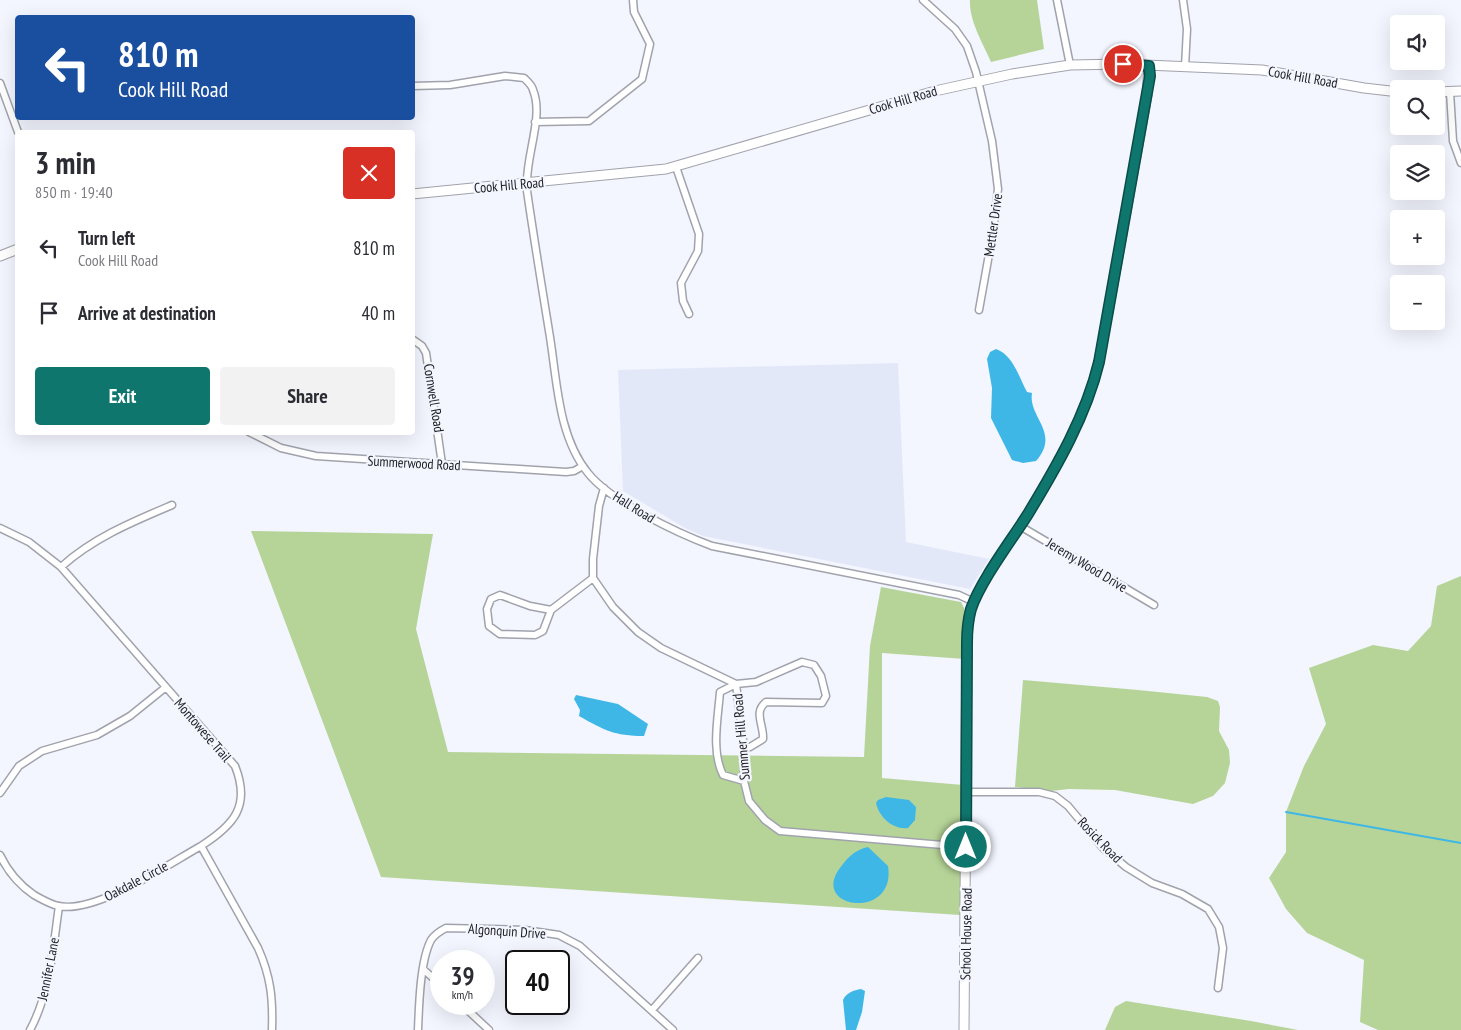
<!DOCTYPE html>
<meta charset="utf-8">
<style>
:root{--surface:#fff;--page:#f2f2f3;--text:#2b2b33;--muted:#7c7c81;--accent:#0f766e}
body{margin:0;font-family:"PT Sans Narrow",sans-serif;background:var(--page);color:var(--text);height:100vh;display:flex;flex-direction:column;font-size:19px;white-space:nowrap}
*{box-sizing:border-box;margin:0}
p{font-size:16px;color:var(--muted)}
.icon{flex:none;width:28px;height:28px;fill:none;stroke:currentColor;stroke-width:2;stroke-linecap:round;stroke-linejoin:round}
.map{position:relative;flex:1;overflow:hidden}
.side{position:absolute;left:15px;top:130px;width:400px;height:305px;display:flex;flex-direction:column;background:var(--surface);border-radius:5px;box-shadow:0 5px 20px #0002}
.side>*{flex:none}
.hud{position:absolute;left:15px;top:15px;width:400px;height:105px;border-radius:5px;box-shadow:0 5px 20px #0002;background:#1a4fa0;color:#fff;overflow:hidden}
.buttons{position:absolute;left:1390px;top:15px;display:grid;gap:10px}
.buttons a{display:grid;place-items:center;width:55px;height:55px;border-radius:5px;background:var(--surface);box-shadow:0 5px 20px #0002;font-size:25px}
.speed{position:absolute;left:430px;top:950px;display:flex;gap:10px;font-size:25px;font-weight:700;text-align:center}
.speed>*{display:grid;place-content:center;width:65px;height:65px;border-radius:50%;background:var(--surface);box-shadow:0 5px 20px #0002;line-height:1}
.speed small{font-size:12px;font-weight:400}
.speed .limit{border:2px solid #111;border-radius:8px;background:#fff;color:#111}
.pin{position:absolute;display:grid;place-items:center;width:42px;height:42px;color:#fff;margin:-21px;border:2px solid #fff;border-radius:50%;box-shadow:0 1px 5px #0007}
.me{position:absolute;width:55px;margin:-28px;rotate:0deg;stroke-linejoin:round;filter:drop-shadow(0 0 4px #0008)}
.turn{display:flex;align-items:center;gap:18px;height:105px;padding:0 20px;font-size:22px}
.turn .icon{width:65px;height:65px;stroke-width:2.5}
.turn b{display:block;font-size:35px;line-height:42px}
.round{display:grid;place-items:center;flex:none;width:52px;height:52px;border-radius:5px;background:var(--page)}
.headline{display:flex;align-items:center;justify-content:space-between;height:85px;padding:0 20px}
h1{font-size:30px;font-weight:700;line-height:38px}
.primary-button{display:flex;gap:10px;margin-top:auto;padding:10px 20px}
.primary-button a{flex:1;height:58px;border-radius:5px;background:var(--accent);color:#fff;font-size:20px;font-weight:700;line-height:58px;text-align:center}
.primary-button a+a{background:var(--page);color:var(--text)}
ul{padding:0;list-style:none}
li{display:flex;align-items:center;gap:15px;height:65px;padding:0 20px}
li div{flex:1}
li b{display:block;font-size:19px}
li em{font-style:normal}
.map>svg:first-child{display:block}
.built{fill:#e3e8f9}
.green{fill:#b6d498}
.water{fill:#3eb7e7}
.lines{fill:none;stroke-linecap:round;stroke-linejoin:round}
.stream{stroke:#3eb7e7;stroke-width:2}
.street-casing{stroke:#a1a3ac;stroke-width:9}
.secondary-casing{stroke:#a1a3ac;stroke-width:11}
.street{stroke:#fff;stroke-width:6}
.secondary{stroke:#fff;stroke-width:9}
.route-casing{stroke:#0a4d48;stroke-width:12}
.route{stroke:#0f766e;stroke-width:9}
.labels{text-anchor:middle;dominant-baseline:central;stroke-width:4.5;stroke-linejoin:round;paint-order:stroke}
.street-label{font-size:14px;fill:#1c1d21;stroke:#f3f5ff}
</style>
<div class="map">
<svg width="1461" height="1030" viewBox="0 0 1461 1030">
<rect width="100%" height="100%" fill="#f3f5ff"/>
<path class="built" d="M898,363L906,542L989,559L970,589L703,536L685,528L623,491L618,370Z"/>
<path class="green" d="M970,0H1037L1044,49L991,62C983,43 969,21 970,0Z
M251,531L433,534L416,629L448,752L864,757L870,646L881,587L961,602L965,610V659L882,653V778L963,785L960,915L381,877Z
M1461,576V1030H1378L1360,1022L1364,960L1307,933L1286,909L1269,878L1286,852V812L1304,766L1326,724L1309,668L1373,645L1408,651L1431,626L1437,586Z
M1023,680L1138,690L1207,697L1218,701L1220,707L1219,731L1229,750L1230,763L1225,783L1213,796L1193,804L1115,790L1069,789L1051,791L1015,787Z
M1126,1001L1251,1021L1298,1030H1105L1115,1007Z"/>
<path class="water" d="M996,349C1013,355 1019,377 1027,392L1032,393C1028,418 1061,432 1036,461L1023,463L1012,460L991,418L992,388L987,359L990,352Z
M576,695L618,704L648,724L644,736C614,736 604,730 579,716L580,710L574,699Z
M886,797L909,800L916,807L915,820L908,828C893,830 879,817 876,803L878,800Z
M868,847L888,866C897,922 804,909 843,864C849,856 857,849 868,847Z
M861,989L865,991L862,1012L856,1030H846L843,1000C846,993 854,990 861,989Z"/>
<g class="lines">
<path class="stream" d="M1286,812L1461,843"/>
<defs>
<path id="street" d="M923,0L955,29L967,46L976,72L992,141L998,189L993,232L979,310
M1057,0L1070,65
M1183,0L1187,29L1185,67
M0,83L18,132
M412,86L450,85L505,76L524,78C527,81 532,85 533,90C544,116 526,155 527,184
M1450,92L1453,141L1461,163
M535,122L589,121L642,79L650,44L634,12L633,0
M676,167L699,234L698,251L681,283L683,301L689,314
M526,184C533,233 541,282 549,331C557,377 557,435 588,473C610,501 677,533 712,546L959,595L974,602
M412,339L422,346L426,353L442,464
M249,432L281,448L316,456L566,472L574,471L583,466
M604,488L599,506L593,559V578L613,607L638,632L661,648L736,684L744,748V781L749,801L765,820L780,831L966,847
M1020,526L1154,605
M0,528L29,542L61,567L235,766C251,806 234,825 201,846L258,948C271,977 273,999 272,1030
M61,567C93,538 132,522 172,505
M551,610L530,606L500,595L491,599L487,609L489,626L500,634L535,635L543,631L551,610L593,578
M744,781L723,775C711,751 718,718 720,692L736,684L756,682L802,662L814,665L821,676L826,696L822,703L766,702C753,712 764,725 763,739L750,747L744,748
M967,792H1039L1055,796L1068,806L1102,847L1126,867L1152,883L1182,894L1208,909L1219,927L1223,948L1218,988
M0,793L19,766L42,751L97,735L130,716L166,687
M0,855C8,872 18,884 34,895C41,899 50,904 58,906C96,914 167,865 201,846
M424,970L441,985
M461,1004L489,1030
M652,1010L698,958
M30,1030C50,993 53,948 59,906
M418,1030C419,1006 420,961 431,940C435,934 440,931 446,928L525,930L559,935L580,946L673,1030"/>
<path id="secondary" d="M1436,92L1461,91
M412,194L666,169L935,91L1012,74L1070,65L1123,64L1262,70L1364,88L1399,92
M0,256L18,249
M964,1030L967,643C967,631 968,620 971,609C981,580 1011,541 1028,514C1057,466 1086,416 1099,362L1147,95L1149,66"/>
</defs>
<use href="#street" class="street-casing"/>
<use href="#secondary" class="secondary-casing"/>
<use href="#street" class="street"/>
<use href="#secondary" class="secondary"/>
</g>
<g class="lines">
<defs>
<path id="route" d="M966,847L967,643C967,631 968,620 971,609C981,580 1011,541 1028,514C1057,466 1086,416 1099,362L1150,76L1149,66L1123,64"/>
</defs>
<use href="#route" class="route-casing"/>
<use href="#route" class="route"/>
</g>
<g class="labels">
<g class="street-label">
<text transform="translate(1303 77) rotate(10)">Cook Hill Road</text>
<text transform="translate(903 100) rotate(-16)">Cook Hill Road</text>
<text transform="translate(509 185) rotate(-5)">Cook Hill Road</text>
<text transform="translate(993 225) rotate(-82)">Mettler Drive</text>
<text transform="translate(434 398) rotate(81)">Cornwell Road</text>
<text transform="translate(414 463) rotate(3)">Summerwood Road</text>
<text transform="translate(634 507) rotate(32)">Hall Road</text>
<text transform="translate(1087 565) rotate(31)">Jeremy Wood Drive</text>
<text transform="translate(203 730) rotate(49)">Montowese Trail</text>
<text transform="translate(741 737) rotate(-95)">Summer Hill Road</text>
<text transform="translate(1100 840) rotate(46)">Rosick Road</text>
<text transform="translate(136 881) rotate(-28)">Oakdale Circle</text>
<text transform="translate(507 931) rotate(4)">Algonquin Drive</text>
<text transform="translate(966 934) rotate(-89)">School House Road</text>
<text transform="translate(48 969) rotate(-79)">Jennifer Lane</text>
</g>
</g>
</svg>
<div class="buttons">
<a><svg class="icon" aria-label="sound" viewBox="0 0 24 24"><path d="M4 9h4l5-4v14l-5-4H4zM17 9q2 3 0 6"/></svg></a>
<a><svg class="icon" aria-label="search" viewBox="0 0 24 24"><circle cx="10" cy="10" r="6"/><path d="M15 15l6 6"/></svg></a>
<a><svg class="icon" aria-label="layers" viewBox="0 0 24 24"><path d="M12 4l9 5-9 5-9-5zM3 14l9 5 9-5"/></svg></a>
<a>+</a>
<a>−</a>
</div>
<div class="speed"><div>39<small>km/h</small></div><div class="limit">40</div></div>
<div class="pin" style="left:1123px;top:64px;background:#d93025"><svg class="icon" aria-label="arrive" viewBox="0 0 24 24"><path d="M6 21V4h12l-3 4 3 4H6"/></svg></div>
<svg class="me" style="left:966px;top:847px" viewBox="-20 -20 40 40"><circle r="17" fill="#0f766e" stroke="#fff" stroke-width="3"/><path d="M0-11L8 9 0 5-8 9z" fill="#fff"/></svg>
<div class="hud">
<div class="turn"><svg class="icon" aria-label="left" viewBox="0 0 24 24"><path d="M17 20v-9H6M10 6l-5 5 5 5"/></svg><div><b>810 m</b>Cook Hill Road</div></div>
</div>
<section class="side">
<div class="headline"><div><h1>3 min</h1><p>850 m · 19:40</p></div><a class="round" style="background:#d93025;color:#fff"><svg class="icon" aria-label="close" viewBox="0 0 24 24"><path d="M6 6l12 12M18 6L6 18"/></svg></a></div>
<ul>
<li><svg class="icon" aria-label="left" viewBox="0 0 24 24"><path d="M17 20v-9H6M10 6l-5 5 5 5"/></svg><div><b>Turn left</b><p>Cook Hill Road</p></div><em>810 m</em></li>
<li><svg class="icon" aria-label="arrive" viewBox="0 0 24 24"><path d="M6 21V4h12l-3 4 3 4H6"/></svg><div><b>Arrive at destination</b></div><em>40 m</em></li>
</ul>
<div class="primary-button"><a>Exit</a><a>Share</a></div>
</section>
</div>
